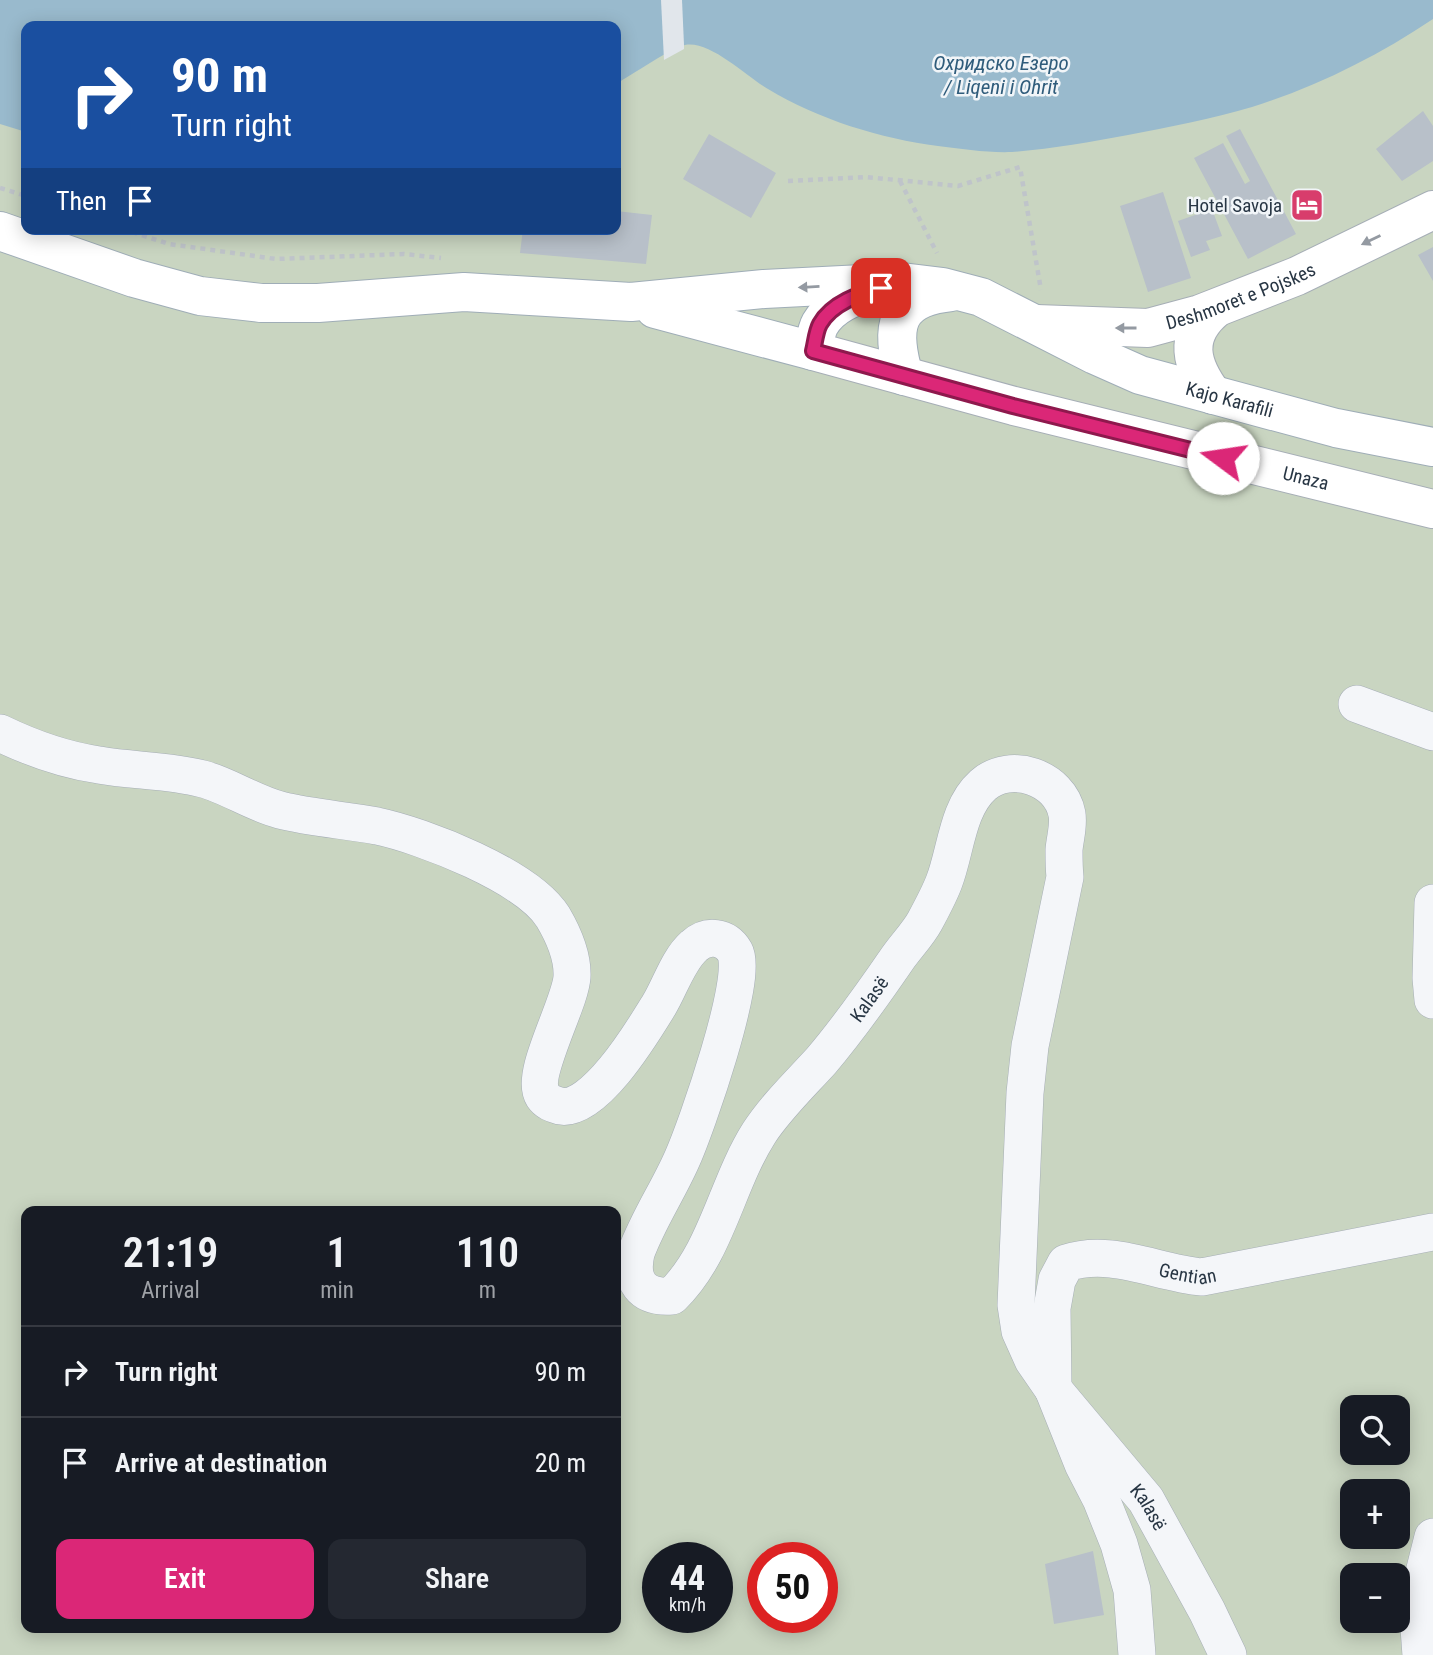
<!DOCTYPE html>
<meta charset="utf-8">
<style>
:root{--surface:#171b24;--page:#242831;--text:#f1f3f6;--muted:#9ea1a6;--line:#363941;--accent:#db2777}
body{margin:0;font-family:"Roboto Condensed",sans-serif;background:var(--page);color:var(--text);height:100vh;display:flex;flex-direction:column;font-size:26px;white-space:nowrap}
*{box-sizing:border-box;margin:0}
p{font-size:23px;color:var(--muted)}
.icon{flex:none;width:38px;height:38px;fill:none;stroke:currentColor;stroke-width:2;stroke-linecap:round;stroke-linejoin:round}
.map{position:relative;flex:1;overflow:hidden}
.details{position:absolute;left:21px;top:1206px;width:600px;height:427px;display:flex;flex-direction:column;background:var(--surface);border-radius:14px;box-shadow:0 4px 18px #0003}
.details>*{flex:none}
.hud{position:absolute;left:21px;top:21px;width:600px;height:214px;border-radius:14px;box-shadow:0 4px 18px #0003;background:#1a4fa0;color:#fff;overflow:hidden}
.buttons{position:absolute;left:1340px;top:1395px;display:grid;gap:14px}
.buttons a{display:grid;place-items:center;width:70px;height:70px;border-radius:14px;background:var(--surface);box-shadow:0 4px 18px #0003;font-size:35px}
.speed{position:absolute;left:642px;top:1542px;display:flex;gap:14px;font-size:35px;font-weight:700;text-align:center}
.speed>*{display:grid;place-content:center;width:91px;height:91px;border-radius:50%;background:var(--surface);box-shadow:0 4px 18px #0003;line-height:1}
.speed small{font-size:18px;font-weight:400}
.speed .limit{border:10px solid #d22;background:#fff;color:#111}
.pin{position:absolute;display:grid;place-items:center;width:60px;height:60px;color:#fff;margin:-30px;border-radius:14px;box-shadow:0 4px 10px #0006}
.me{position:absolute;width:77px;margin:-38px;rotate:284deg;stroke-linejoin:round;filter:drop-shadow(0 0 5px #0008)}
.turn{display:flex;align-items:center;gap:24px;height:147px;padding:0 35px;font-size:32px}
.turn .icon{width:91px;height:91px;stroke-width:2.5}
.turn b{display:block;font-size:49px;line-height:60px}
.then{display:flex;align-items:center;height:66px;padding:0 35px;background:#0003;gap:14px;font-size:26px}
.eta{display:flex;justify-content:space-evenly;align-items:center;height:119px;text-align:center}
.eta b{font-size:42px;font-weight:600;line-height:49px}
.cta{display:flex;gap:14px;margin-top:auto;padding:14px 35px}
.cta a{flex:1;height:80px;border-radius:14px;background:var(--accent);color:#fff;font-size:28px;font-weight:600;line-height:80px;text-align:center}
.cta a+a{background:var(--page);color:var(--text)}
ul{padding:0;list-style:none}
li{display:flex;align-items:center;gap:21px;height:91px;padding:0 35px;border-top:2px solid var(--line)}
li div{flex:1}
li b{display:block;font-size:26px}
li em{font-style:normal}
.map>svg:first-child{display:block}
.green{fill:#c9d5c1;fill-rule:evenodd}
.water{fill:#99bacd}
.pier{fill:#e1e6eb}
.building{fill:#b8c0c9}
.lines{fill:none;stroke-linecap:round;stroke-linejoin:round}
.minor-casing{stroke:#a6aeb6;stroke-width:38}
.secondary-casing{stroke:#a6aeb6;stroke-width:40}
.primary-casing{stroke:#9fadb7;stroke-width:40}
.path{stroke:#bfc4ca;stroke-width:4.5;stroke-dasharray:5 5;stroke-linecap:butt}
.minor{stroke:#f4f6f9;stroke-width:37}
.secondary{stroke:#fff;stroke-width:38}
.primary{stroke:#fff;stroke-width:38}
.oneway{fill:#949aa2}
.route-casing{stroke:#8e194d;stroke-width:18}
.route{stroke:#db2777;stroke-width:12}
.labels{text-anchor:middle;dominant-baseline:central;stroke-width:5;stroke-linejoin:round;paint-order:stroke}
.poi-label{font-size:19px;fill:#283644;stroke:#f1f5f8;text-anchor:end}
.street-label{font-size:19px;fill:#283644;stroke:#f1f5f8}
.water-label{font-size:21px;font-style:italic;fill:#2f5c7b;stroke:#f1f5f8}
</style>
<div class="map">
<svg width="1433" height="1655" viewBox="0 0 1433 1655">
<rect width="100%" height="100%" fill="#e1e6eb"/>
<path class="green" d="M0,0H1433V1655H0ZM26,26H616V229H26ZM26,1211H616V1628H26ZM1353,1407H1398V1452H1353ZM1353,1491H1398V1536H1353ZM658,1558H718V1617H658ZM763,1558H822V1617H763ZM1353,1575H1398V1620H1353Z"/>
<path class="water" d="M0,0H1433V19C1378,56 1316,87 1252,107C1212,119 1169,127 1128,135C1090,142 1051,149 1012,152C989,153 961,149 938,146C882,139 817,119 768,89C747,77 710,40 685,45C673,47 630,76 616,84V26H26V132L0,124Z"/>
<path class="pier" d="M661,0H682L684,45V49L664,60Z"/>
<path class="building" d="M1423,111L1433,126V161L1402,181L1376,149Z
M1240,129L1296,234L1248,259L1194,158L1223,143L1245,184L1250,181L1226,136Z
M709,134L776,173L751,218L683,179Z
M1163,192L1191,278L1148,292L1120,206Z
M1212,209L1222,236L1206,241L1210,250L1191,257L1178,221Z
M616,211L652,215L646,264L520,253L523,229H616Z
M1433,247V281L1418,255Z
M1093,1551L1104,1615L1054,1624L1045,1564Z"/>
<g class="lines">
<defs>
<g id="minor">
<path d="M1357,704L1433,732"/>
<path id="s1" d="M0,733C31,748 65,760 99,765C133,771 169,770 203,779C229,786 253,803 280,810C312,818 345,820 377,826C424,836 527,876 553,917C563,934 573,957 572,977C570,1005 529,1075 543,1096C547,1102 553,1104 560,1106C594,1113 643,1031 659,1005C670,987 678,960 694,946C707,934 726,936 735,952C749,977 696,1128 682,1159C668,1191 648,1220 636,1253C630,1281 641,1298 672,1296C717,1252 726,1185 759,1133C776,1107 800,1084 821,1061C849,1028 873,994 897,959C906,946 918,934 925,921C932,908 939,895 944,882C956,851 957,808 983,785C1010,761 1060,777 1067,814C1069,826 1065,838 1064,850C1064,859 1064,868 1065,877L1030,1046L1025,1093L1016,1305L1020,1331L1033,1360L1053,1389L1146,1500L1207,1611L1228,1655"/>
<path d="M1433,903L1431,978L1433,1000"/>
<path id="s2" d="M1137,1655L1132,1590L1119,1544L1101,1499L1083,1464L1053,1389L1052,1308L1057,1280L1066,1263C1112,1248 1157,1273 1202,1277L1433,1232"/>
<path d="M1421,1655L1417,1601L1433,1537"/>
</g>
<g id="secondary">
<path id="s3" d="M1036,324L1148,328L1200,314L1297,276L1433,210"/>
<path id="s4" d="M813,351L1014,406L1433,509"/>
<path d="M1213,395C1190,364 1183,336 1215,309"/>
</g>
<g id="primary">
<path id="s5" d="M0,231L134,278L200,296L261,303H318L464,292L631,302L764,289L902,282L943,287L981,297L1095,355L1140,375L1336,428L1433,447"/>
<path d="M655,309L813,351C815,343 816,331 820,324C831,305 856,295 876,290"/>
<path d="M904,376C890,327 894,298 951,292"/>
</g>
</defs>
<use href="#minor" class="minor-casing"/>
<use href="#secondary" class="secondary-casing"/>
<use href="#primary" class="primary-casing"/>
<path class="path" d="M788,181L866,177L958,186L1020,167L1041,290
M900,181L937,253
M0,188L26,196
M123,229L169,244L276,259L404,254L441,258"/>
<use href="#minor" class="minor"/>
<use href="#secondary" class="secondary"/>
<use href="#primary" class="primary"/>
</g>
<defs><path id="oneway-solid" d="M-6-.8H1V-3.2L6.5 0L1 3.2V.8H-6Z" transform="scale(1.75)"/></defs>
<g class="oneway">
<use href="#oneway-solid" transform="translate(1371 240) rotate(154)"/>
<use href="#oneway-solid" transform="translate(809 287) rotate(177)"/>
<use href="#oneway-solid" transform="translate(1126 328) rotate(-180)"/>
</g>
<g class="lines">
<defs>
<path id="route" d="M881,288C859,294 832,303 820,324C816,331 815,343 813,351L1013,406L1223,458"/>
</defs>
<use href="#route" class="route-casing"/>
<use href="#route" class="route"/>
</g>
<defs>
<symbol id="hotel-square" viewBox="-11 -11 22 22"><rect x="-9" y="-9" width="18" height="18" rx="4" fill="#d83d6c" stroke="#f1f5f8"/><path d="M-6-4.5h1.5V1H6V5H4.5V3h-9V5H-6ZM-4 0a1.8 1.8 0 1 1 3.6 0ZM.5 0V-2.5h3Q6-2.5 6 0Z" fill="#fff"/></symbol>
</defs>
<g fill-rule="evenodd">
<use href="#hotel-square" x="1288" y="186" width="38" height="38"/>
</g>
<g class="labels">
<g class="poi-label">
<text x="1282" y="205">Hotel Savoja</text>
</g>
<g class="street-label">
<text stroke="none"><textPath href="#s3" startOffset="210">Deshmoret e Pojskes</textPath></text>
<text stroke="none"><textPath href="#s5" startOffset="1265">Kajo Karafili</textPath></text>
<text stroke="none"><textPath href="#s4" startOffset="509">Unaza</textPath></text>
<text stroke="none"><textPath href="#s1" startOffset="1813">Kalasë</textPath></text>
<text stroke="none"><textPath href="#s2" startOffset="534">Gentian</textPath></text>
<text stroke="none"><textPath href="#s1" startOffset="2905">Kalasë</textPath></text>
</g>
<g class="water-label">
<text x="1001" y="63">Охридско Езеро<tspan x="1001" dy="24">/ Liqeni i Ohrit</tspan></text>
</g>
</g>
</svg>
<div class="buttons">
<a><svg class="icon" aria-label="search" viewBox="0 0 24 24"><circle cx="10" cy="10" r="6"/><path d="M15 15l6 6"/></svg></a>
<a>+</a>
<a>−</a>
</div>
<div class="speed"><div>44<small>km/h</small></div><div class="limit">50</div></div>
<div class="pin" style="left:881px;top:288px;background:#d93025"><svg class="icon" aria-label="arrive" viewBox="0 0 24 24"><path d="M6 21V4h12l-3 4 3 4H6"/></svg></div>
<svg class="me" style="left:1223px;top:458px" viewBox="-20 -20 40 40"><circle r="19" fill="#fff"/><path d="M0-13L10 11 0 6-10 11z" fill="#db2777"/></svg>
<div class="hud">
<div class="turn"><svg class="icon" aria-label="right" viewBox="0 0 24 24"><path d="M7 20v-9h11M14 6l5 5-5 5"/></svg><div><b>90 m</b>Turn right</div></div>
<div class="then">Then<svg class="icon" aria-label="arrive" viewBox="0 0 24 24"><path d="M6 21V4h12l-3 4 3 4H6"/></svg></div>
</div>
<section class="details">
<div class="eta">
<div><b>21:19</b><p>Arrival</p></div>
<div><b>1</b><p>min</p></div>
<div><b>110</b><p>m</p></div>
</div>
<ul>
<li><svg class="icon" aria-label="right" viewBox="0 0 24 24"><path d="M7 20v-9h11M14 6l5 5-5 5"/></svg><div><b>Turn right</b></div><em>90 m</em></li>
<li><svg class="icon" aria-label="arrive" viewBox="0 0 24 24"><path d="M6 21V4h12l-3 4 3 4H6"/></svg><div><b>Arrive at destination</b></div><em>20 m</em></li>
</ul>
<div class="cta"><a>Exit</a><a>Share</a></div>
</section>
</div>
